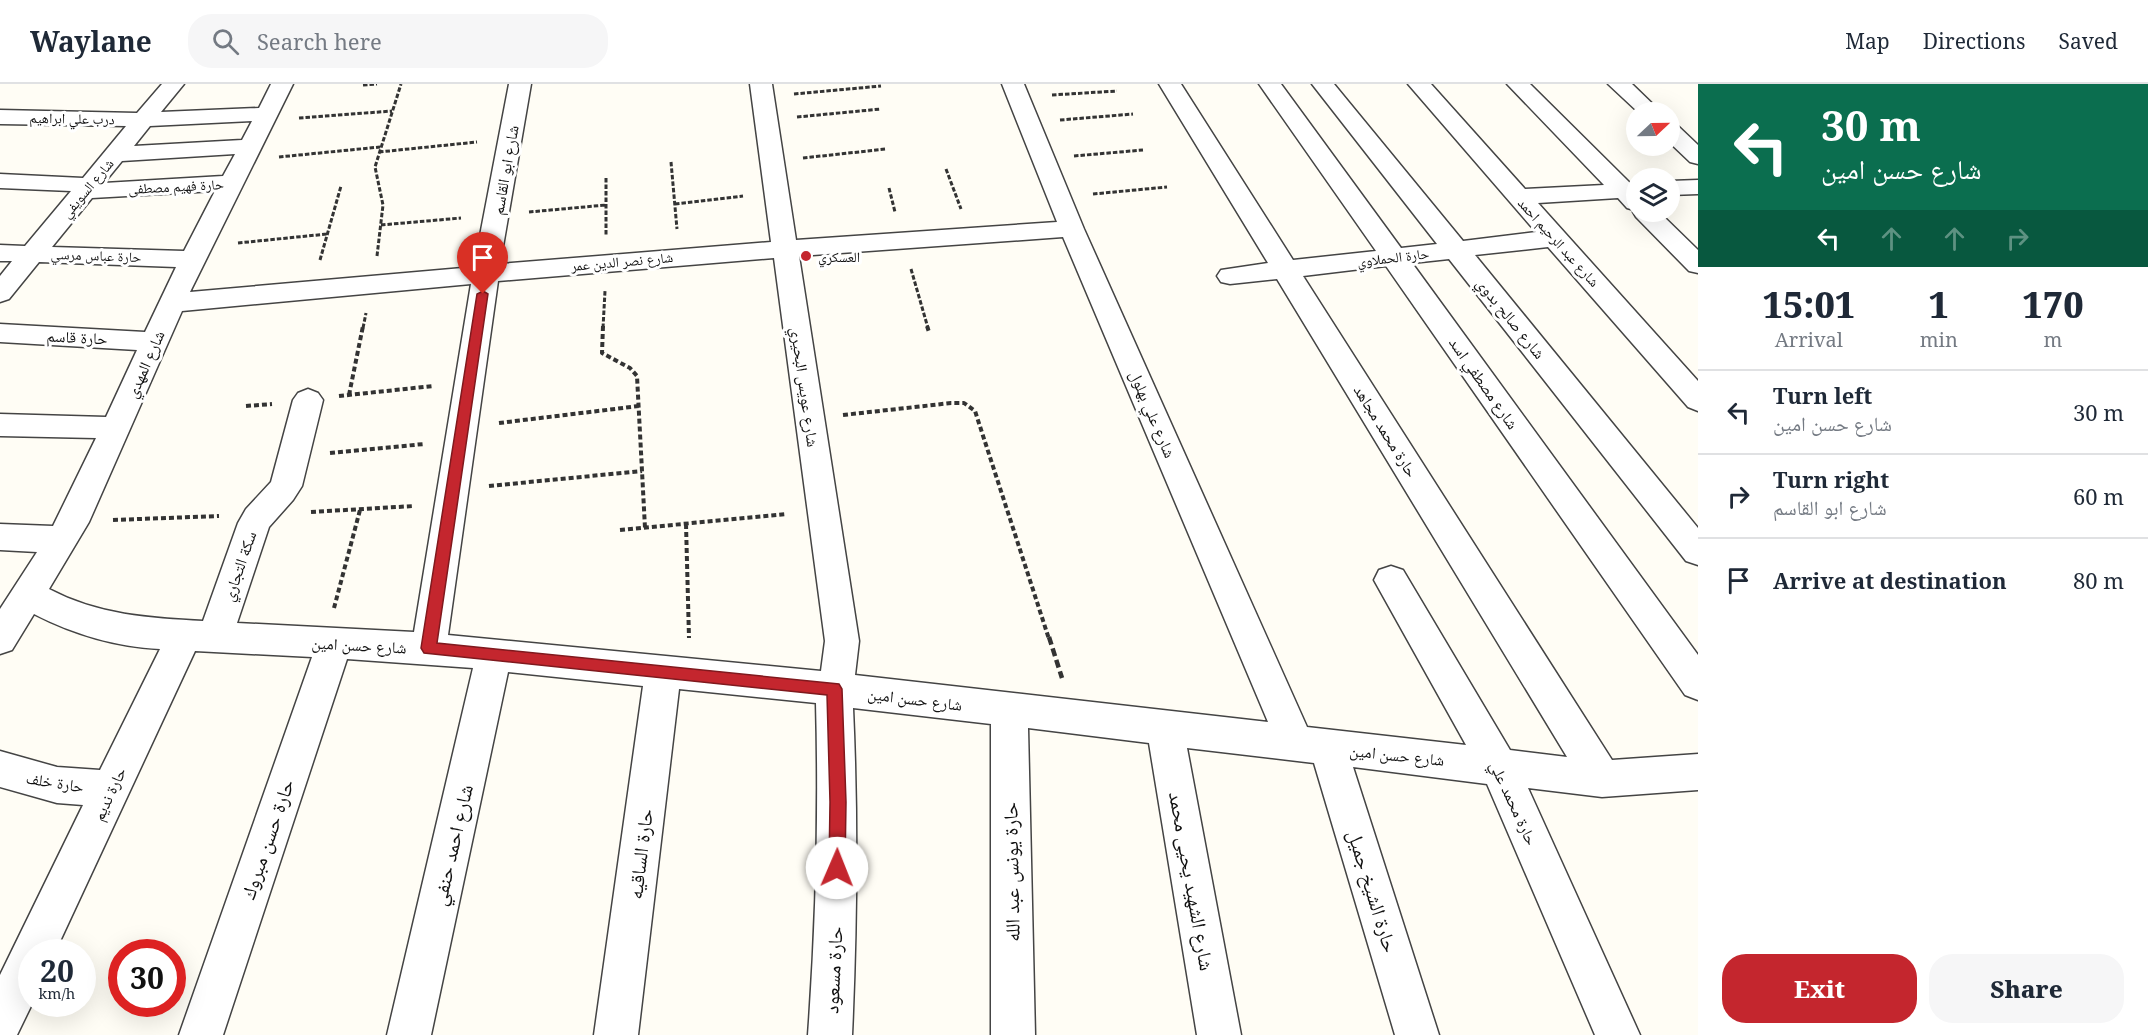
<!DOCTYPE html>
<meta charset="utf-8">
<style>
:root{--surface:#fff;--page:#f6f6f7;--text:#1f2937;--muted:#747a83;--line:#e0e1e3;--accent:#c4262e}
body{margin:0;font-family:"Noto Serif","Noto Naskh Arabic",serif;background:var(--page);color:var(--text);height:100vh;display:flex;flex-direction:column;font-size:22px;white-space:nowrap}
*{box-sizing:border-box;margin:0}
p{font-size:20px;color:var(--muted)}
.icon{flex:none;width:33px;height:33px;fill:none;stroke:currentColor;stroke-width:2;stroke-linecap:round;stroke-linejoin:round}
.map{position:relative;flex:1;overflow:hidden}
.drawer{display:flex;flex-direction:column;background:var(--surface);width:450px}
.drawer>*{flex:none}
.guide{background:#0b6e4f;color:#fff;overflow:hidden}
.needle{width:39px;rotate:68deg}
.controls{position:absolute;left:1626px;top:18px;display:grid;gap:12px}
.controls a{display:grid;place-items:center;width:54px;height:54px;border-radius:50%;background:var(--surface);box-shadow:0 6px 24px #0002;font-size:30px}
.speed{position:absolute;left:18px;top:855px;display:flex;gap:12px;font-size:30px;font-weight:700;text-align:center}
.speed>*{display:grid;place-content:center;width:78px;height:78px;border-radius:50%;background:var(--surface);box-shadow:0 6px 24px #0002;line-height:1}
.speed small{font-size:15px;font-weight:400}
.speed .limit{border:9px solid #d22;background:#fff;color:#111}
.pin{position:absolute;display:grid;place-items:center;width:51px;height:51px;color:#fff;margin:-62px -26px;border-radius:50% 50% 50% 0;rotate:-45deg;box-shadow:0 0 6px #0007}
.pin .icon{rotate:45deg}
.me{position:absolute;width:66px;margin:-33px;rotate:1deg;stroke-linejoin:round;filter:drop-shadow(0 0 4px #0008)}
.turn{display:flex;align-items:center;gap:21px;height:126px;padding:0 24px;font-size:27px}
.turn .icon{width:78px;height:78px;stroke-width:2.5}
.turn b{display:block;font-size:42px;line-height:51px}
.lanes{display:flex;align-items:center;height:57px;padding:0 24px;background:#0003;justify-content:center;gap:30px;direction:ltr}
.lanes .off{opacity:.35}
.eta{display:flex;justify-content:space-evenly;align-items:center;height:102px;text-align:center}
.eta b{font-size:36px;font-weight:800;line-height:42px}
.cta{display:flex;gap:12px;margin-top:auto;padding:12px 24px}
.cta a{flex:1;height:69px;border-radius:24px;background:var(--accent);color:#fff;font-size:24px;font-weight:800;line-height:69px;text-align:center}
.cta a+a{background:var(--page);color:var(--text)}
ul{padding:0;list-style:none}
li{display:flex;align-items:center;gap:18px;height:84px;padding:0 24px;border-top:2px solid var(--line)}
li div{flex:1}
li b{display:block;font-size:22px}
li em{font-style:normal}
header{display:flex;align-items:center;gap:36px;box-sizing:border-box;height:84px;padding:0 30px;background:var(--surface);border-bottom:2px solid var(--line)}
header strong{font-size:28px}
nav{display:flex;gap:33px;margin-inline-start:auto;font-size:21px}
.search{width:420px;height:54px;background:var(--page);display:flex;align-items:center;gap:15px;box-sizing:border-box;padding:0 21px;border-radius:24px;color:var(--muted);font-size:22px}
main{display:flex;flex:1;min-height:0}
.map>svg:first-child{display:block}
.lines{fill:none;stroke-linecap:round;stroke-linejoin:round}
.minor-casing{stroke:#444;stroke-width:3}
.path-far2{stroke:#333;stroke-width:3;stroke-dasharray:4.5 2;stroke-linecap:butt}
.path-far1{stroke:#333;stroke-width:4;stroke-dasharray:5 3;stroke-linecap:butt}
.path{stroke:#333;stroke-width:4.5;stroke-dasharray:8 4;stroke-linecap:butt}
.minor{fill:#fff;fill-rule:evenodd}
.route{fill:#c4262e;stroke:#7f191e;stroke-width:1.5}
.poi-dot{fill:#c4262e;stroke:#fff;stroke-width:2}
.labels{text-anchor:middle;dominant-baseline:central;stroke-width:6;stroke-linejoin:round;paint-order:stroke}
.far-street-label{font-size:14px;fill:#111;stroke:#fff}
.far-poi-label{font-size:14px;fill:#111;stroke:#fff;text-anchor:start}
.street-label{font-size:16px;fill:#111;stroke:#fff}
.near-street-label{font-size:20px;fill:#111;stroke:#fff}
</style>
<header>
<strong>Waylane</strong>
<div class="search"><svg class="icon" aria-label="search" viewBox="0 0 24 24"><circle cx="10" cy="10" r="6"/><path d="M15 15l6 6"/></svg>Search here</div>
<nav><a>Map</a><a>Directions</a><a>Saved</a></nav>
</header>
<main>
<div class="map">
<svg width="1698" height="951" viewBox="0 0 1698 951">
<rect width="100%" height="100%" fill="#fffdf5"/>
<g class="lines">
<defs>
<path id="minor" d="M162,0H184L161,28L259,24L271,0H293L190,208L474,183L509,0H531L500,180L771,158L750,0H772L796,156L1057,138L1002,0H1024L1084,145L1307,643L1466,661L1374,496L1379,486L1391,482L1403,486L1510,666L1567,673L1277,195L1230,200L1221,198L1217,192L1221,186L1268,179L1159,0H1181L1293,176L1376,167L1259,0H1281L1401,164L1437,160L1312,0H1334L1463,157L1536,148L1408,0H1431L1525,105L1604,101L1507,0H1530L1630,99H1636V128H1659L1698,166V189L1689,187L1636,133L1633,128L1634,126L1627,124L1618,114L1538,119L1698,297V327L1688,323L1548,163L1475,171L1698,444V481L1686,477L1449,175L1412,179L1698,571V616L1685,611L1386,182L1303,192L1612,676L1698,670V706L1602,713L1528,704L1640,951H1595L1487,700L1353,683L1439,951H1395L1314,679L1187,664L1241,951H1197L1149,659L1028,644L1035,951H991V640L853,624C858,733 857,842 852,951H808C816,840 819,730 816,619L679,605L638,951H594L643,602L508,588L431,951H387L473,584L347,575L223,951H179L312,573L195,567L55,868H32V920L17,951H0V891L83,721L57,719L0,703V667L57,683L100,686L160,565C116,563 73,550 34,530L12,566L0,570V525L37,468L0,466V440L53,442L96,354L0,352V330L106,333L137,266L0,258V240L145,248L176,183L39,178L9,215L0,218V192L12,177H0V161L25,162L71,107L0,104V90L83,94L126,42L0,40V26L137,29ZM252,37L242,56L134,62L150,42ZM235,70L223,92L104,99L122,77ZM215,107L184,167L52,163L92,114ZM1063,153L1268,638L855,591L859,557L799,172ZM774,174L825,557L821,587L448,551L498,197ZM471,200L414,548L237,539L269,443L293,416L302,402L323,316L318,309L308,305L298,309L293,316L271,398L246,425L238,439L203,537C149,534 98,531 49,505L89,438L182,227Z
M1608,0H1632L1661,28H1638Z
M1670,40L1678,42L1698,61V80L1690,78L1670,59Z
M1698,96V110L1670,111V97Z"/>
</defs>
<use href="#minor" class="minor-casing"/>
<path class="path-far2" d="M363,1L377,0
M794,10L881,2
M1052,11L1117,7
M797,33L881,25
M299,34L392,27
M1060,36L1133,30
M379,68L477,58
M1074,72L1143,66
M279,73L380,63
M803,74L886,65
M671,78L677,145
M946,85L961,125
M606,94V152
M889,104L895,128
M1093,110L1167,103
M675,120L743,112
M529,128L606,121
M381,141L461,134
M238,159L327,150
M377,172L383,121L375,83L401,0
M320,176L341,102
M911,185L928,244
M363,244L366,229
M603,244L605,207"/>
<path class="path-far1" d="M603,242L602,269L630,284L637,292L645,444
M927,242L929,248
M349,311L363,242
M339,312L433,302
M246,322L272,320
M843,331L951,319H964L975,327L1049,555
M499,339L639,322
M330,369L424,360
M489,402L642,387
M311,428L414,422
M113,436L219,432
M686,440L689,554
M620,446L786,430
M334,524L360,426"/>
<path class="path" d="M1049,553L1062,594"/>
<use href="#minor" class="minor"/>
</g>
<path class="route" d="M483,207L488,210L437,559L839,600L842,605L846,718L845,784L843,790L837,792L831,790L829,784L830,718L827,611L424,569L421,564L477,210Z"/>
<circle class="poi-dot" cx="806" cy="172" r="6"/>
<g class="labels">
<g class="far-street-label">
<text transform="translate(72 34) rotate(1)">درب علي ابراهيم</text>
<text transform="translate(176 102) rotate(-3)">حارة فهيم مصطفى</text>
<text transform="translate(87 104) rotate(-50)">شارع السويفي</text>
<text transform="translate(1559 158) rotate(48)">شارع عبد الرحيم احمد</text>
<text transform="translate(96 171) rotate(2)">حارة عباس مرسي</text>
<text transform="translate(1393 173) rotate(-7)">حارة الحملاوي</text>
<text transform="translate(622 177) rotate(-5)">شارع نصر الدين عمر</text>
</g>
<g class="far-poi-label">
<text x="818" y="172">العسكري</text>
</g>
<g class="street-label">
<text transform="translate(505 86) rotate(-80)">شارع ابو القاسم</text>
<text transform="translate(1511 234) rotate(51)">شارع صالح بدوي</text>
<text transform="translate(77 253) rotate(3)">حارة قاسم</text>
<text transform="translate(145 280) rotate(-66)">شارع المهدي</text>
<text transform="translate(1484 299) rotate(55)">شارع مصطفي اسد</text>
<text transform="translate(805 303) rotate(82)">شارع عويس البحيري</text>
<text transform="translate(1153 330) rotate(67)">شارع علي بهلول</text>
<text transform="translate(1386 347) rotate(58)">حارة محمد مجاهد</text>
<text transform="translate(239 482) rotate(-71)">سكة التجاري</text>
<text transform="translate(359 561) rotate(3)">شارع حسن امين</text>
<text transform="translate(915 615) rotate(7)">شارع حسن امين</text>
<text transform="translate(1397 671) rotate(6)">شارع حسن امين</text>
<text transform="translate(55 698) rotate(9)">حارة خلف</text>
<text transform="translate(109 710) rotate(-65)">حارة نديم</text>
<text transform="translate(1514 719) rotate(65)">حارة محمد علي</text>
</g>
<g class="near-street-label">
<text transform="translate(267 755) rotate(-71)">حارة حسن مبروك</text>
<text transform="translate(452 761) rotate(-77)">شارع احمد حنفي</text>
<text transform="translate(640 770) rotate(-83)">حارة الساقيه</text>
<text transform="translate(1011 788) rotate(-91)">حارة يونس عبد الله</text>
<text transform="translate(1192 797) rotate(80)">شارع الشهيد يحيى محمد</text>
<text transform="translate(1373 807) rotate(73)">حارة الشيخ جميل</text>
<text transform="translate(833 886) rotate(-87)">حارة مسعود</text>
</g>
</g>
</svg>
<div class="controls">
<a><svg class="needle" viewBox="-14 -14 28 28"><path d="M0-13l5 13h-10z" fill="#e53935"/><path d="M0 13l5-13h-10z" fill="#747a83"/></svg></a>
<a><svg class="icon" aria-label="layers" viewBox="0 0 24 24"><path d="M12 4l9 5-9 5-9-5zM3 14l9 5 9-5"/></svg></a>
</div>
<div class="speed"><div>20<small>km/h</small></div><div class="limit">30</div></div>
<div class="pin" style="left:483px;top:210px;background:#d93025"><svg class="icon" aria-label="arrive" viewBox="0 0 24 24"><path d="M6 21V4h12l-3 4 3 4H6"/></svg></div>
<svg class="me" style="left:837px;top:784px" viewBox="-20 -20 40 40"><circle r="19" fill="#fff"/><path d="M0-13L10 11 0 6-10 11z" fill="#c4262e"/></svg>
</div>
<section class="drawer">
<div class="guide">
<div class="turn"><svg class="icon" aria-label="left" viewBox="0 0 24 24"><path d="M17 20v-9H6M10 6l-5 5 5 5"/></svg><div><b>30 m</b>شارع حسن امين</div></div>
<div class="lanes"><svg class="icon" aria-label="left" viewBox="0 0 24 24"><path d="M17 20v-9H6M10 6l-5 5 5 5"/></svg><svg class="icon off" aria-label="ahead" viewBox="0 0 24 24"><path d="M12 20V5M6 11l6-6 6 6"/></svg><svg class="icon off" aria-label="ahead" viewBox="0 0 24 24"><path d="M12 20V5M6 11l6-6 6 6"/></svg><svg class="icon off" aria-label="right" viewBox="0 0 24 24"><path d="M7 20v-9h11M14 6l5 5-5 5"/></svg></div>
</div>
<div class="eta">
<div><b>15:01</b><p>Arrival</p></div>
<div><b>1</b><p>min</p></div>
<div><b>170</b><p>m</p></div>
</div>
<ul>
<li><svg class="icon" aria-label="left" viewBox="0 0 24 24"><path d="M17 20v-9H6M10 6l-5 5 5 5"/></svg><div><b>Turn left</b><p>شارع حسن امين</p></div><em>30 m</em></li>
<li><svg class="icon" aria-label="right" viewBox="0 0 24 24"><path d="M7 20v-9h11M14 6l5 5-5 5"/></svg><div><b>Turn right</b><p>شارع ابو القاسم</p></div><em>60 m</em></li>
<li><svg class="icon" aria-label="arrive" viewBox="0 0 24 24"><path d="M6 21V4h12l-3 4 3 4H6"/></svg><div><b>Arrive at destination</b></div><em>80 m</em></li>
</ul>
<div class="cta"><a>Exit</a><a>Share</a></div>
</section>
</main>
